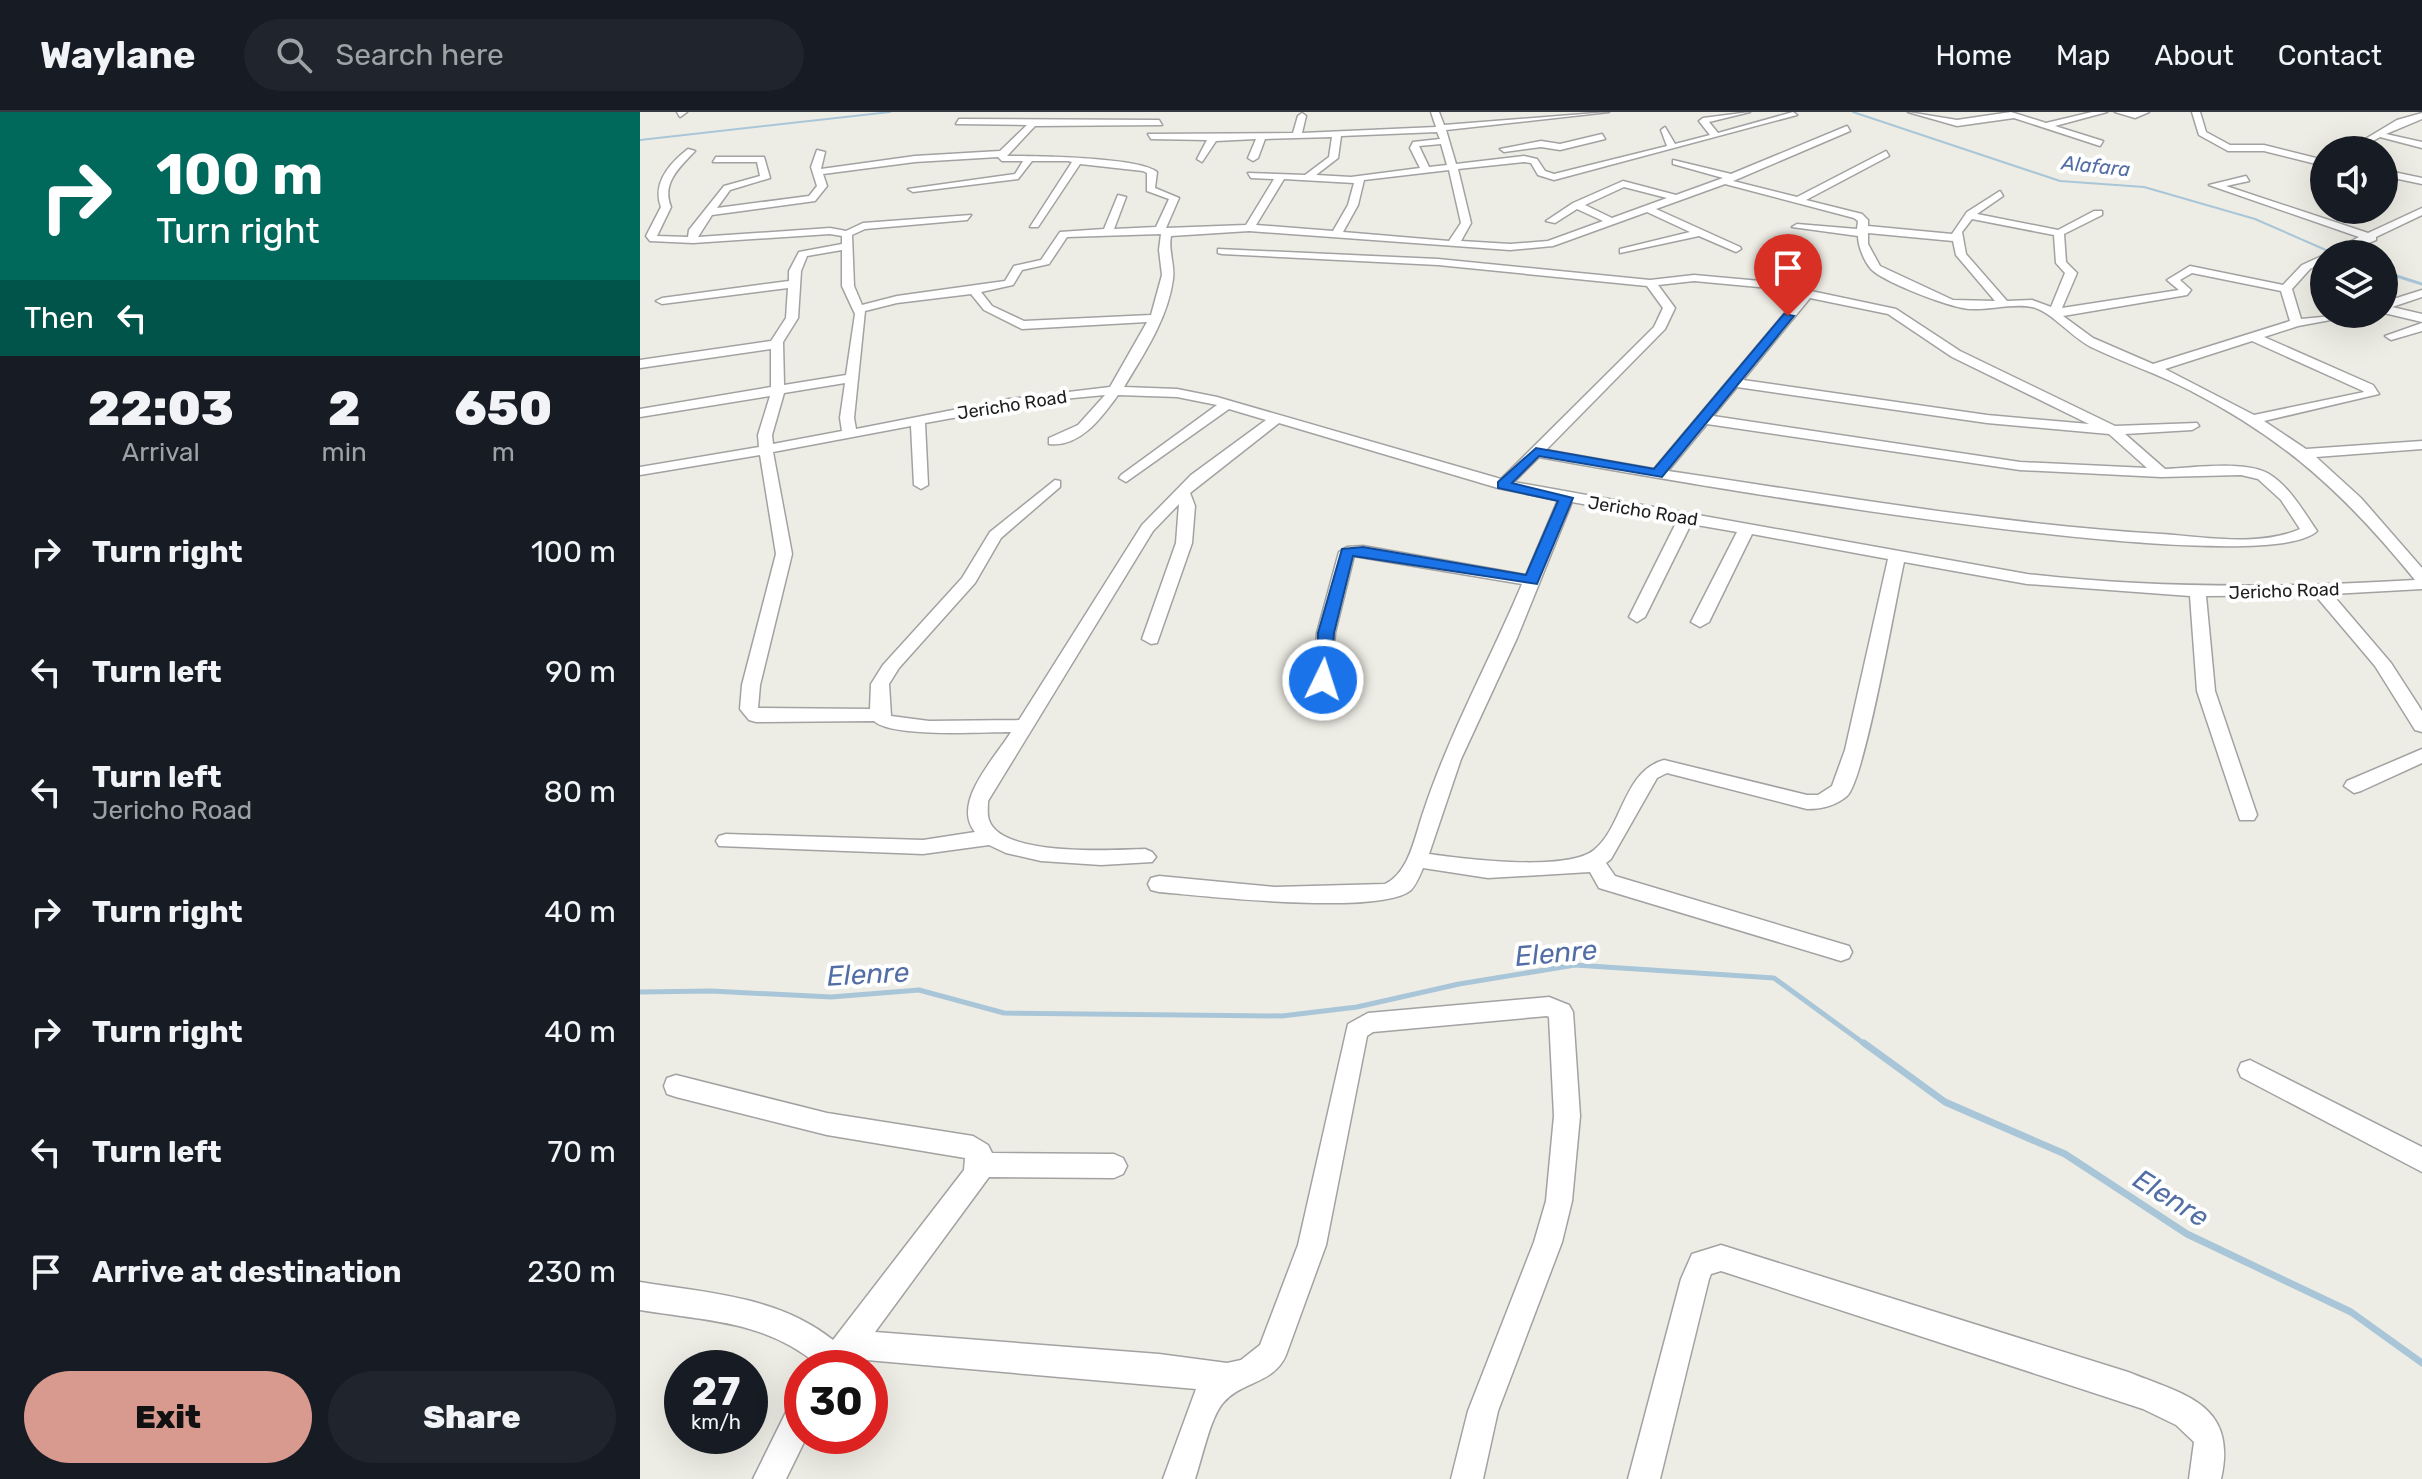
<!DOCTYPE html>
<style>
:root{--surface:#171b24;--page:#20242c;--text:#f1f3f6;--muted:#9ea1a6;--line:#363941;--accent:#d89a8f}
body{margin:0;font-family:Rubik,sans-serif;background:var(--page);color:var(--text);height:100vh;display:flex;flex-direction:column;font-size:30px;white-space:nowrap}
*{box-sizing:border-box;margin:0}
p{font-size:26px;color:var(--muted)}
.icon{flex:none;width:44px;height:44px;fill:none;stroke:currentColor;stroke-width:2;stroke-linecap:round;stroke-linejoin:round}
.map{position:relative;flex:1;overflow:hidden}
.sheet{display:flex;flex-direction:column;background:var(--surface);width:640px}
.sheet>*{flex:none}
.top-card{background:#00695c;color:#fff;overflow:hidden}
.buttons{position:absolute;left:1670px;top:24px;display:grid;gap:16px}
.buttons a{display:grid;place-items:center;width:88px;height:88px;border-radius:50%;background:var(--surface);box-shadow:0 8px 32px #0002;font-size:40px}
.speed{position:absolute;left:24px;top:1238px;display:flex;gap:16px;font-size:40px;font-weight:700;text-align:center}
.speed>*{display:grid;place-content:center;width:104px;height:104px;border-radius:50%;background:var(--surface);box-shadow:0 8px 32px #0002;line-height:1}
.speed small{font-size:20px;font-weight:400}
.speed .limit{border:12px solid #d22;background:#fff;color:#111}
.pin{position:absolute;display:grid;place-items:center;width:68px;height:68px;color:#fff;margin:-82px -34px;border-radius:50% 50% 50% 0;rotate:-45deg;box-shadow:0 0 8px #0007}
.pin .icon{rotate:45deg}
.me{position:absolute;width:88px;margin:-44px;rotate:4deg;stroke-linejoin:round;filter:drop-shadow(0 0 6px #0008)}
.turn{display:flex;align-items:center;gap:28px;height:168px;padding:0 24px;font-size:36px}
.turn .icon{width:104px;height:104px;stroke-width:2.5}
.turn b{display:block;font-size:56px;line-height:68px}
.then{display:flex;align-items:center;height:76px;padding:0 24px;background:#0003;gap:16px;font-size:30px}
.eta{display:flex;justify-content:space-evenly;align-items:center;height:136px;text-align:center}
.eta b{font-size:48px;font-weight:800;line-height:56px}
.button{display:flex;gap:16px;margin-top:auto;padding:16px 24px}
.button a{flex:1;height:92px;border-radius:48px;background:var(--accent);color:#111;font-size:32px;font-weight:800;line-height:92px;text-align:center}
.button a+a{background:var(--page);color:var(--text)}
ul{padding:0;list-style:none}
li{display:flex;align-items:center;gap:24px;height:120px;padding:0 24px}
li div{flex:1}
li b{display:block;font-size:30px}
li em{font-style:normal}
header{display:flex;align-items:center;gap:48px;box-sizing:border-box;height:112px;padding:0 40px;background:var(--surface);border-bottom:2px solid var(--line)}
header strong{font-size:38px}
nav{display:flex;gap:44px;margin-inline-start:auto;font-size:28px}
.search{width:560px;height:72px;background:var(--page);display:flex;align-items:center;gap:20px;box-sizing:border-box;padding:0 28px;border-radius:44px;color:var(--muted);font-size:30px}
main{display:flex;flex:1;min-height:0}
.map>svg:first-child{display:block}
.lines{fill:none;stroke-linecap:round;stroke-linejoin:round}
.stream-far3{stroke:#a9c6d8;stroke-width:2}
.stream-far2{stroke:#a9c6d8;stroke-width:3}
.stream-far1{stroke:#a9c6d8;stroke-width:5}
.stream{stroke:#a9c6d8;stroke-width:7}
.minor-casing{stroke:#a2a2a2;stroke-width:3}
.minor{fill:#fff;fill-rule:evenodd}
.route{fill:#1a73e8;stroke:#114b97;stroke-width:2}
.labels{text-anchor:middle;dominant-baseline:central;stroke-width:8;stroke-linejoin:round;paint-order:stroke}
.far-street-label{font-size:18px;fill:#1e1e1e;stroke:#fff}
.far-water-label{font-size:20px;font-style:italic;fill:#536ea5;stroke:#fff}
.near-water-label{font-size:28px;font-style:italic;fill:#536ea5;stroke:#fff}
</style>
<header>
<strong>Waylane</strong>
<div class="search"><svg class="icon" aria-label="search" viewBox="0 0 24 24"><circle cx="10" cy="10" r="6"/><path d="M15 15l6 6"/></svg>Search here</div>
<nav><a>Home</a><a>Map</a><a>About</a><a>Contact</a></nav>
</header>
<main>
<section class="sheet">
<div class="top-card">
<div class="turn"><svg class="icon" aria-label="right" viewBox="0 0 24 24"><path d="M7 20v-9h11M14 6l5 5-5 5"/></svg><div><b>100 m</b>Turn right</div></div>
<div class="then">Then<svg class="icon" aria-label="left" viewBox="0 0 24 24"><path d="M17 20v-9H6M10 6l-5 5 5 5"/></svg></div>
</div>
<div class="eta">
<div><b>22:03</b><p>Arrival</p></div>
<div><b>2</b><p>min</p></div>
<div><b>650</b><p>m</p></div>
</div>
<ul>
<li><svg class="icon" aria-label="right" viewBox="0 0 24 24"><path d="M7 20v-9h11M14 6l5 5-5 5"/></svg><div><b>Turn right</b></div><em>100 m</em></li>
<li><svg class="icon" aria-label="left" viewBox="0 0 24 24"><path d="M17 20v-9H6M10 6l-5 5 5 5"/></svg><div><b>Turn left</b></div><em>90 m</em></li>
<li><svg class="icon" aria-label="left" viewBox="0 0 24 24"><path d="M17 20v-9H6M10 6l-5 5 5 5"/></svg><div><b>Turn left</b><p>Jericho Road</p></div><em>80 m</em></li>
<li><svg class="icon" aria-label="right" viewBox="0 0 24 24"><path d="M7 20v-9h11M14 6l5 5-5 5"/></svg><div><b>Turn right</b></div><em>40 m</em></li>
<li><svg class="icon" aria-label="right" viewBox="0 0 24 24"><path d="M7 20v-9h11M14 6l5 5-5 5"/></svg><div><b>Turn right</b></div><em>40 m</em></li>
<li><svg class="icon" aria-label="left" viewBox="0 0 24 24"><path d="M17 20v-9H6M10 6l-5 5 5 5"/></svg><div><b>Turn left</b></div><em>70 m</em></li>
<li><svg class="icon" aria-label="arrive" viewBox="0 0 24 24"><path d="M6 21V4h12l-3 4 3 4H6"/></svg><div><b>Arrive at destination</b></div><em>230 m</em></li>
</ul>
<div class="button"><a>Exit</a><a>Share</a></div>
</section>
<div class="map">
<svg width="1782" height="1367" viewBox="0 0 1782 1367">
<rect width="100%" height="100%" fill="#eeede5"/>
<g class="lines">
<path class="stream-far3" d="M1213,0L1420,69L1504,75L1615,107L1695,142
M0,28L250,0"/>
<path class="stream-far2" d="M1744,160L1782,172"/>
<path class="stream-far1" d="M0,880L71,879L191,885L279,878L364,901L642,904L717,895L819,872L935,853L1134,866L1226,933"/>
<path class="stream" d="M1224,931L1305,990L1425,1042L1547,1122L1711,1200L1782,1251"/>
<defs>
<path id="minor" d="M37,0H47L40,5Z
M791,0H799L804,13L969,0L806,18L816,52L884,44L897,47L905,59L914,62L1027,34L1021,18L1025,15L1035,32L1070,23L1059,9L1063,6L1110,0L1069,10L1078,21L1153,0L1157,3L914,68L898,63L891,51L884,50L818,57L831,111L821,129L870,132L908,129L963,109L937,97L915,111L906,109L933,91L983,69L1036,83L1083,66L1033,52V48L1091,62L1207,14L1210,19L1093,69L1157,85L1246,39L1249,44L1166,88L1222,102L1228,108V114L1312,122L1327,100L1360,79L1363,84L1337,102L1418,118L1454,99H1462V103L1424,122L1426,150L1437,161L1422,196L1539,178L1527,168L1550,154L1643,173L1662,153L1684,143V150L1670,157L1652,177L1661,207L1714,202L1712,204L1658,214L1624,225L1733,273L1739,282L1624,309L1666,337L1782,329V337L1676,345L1721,386L1782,456V477L1692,482L1751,551L1782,599V620L1775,618L1735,554L1675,483L1566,484L1575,579L1617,703L1614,708H1600L1557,579L1550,484L1387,472L1264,450C1256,485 1225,667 1207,684C1195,694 1182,697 1167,697L1027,661L1017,666L971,747L966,751L975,764L1209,834L1212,840L1209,846L1201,849L959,776L950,760L848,766L783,756C780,763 776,773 771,778C741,804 563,784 519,780L511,778L508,772L511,766L519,764L635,775L745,772C770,760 775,723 784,698C810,620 850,548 882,472L714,444L695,521L690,592L681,598L672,592L677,521L699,440L707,435L723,434L886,463L918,388L858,376L639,311L550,381L555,394L552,431L517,531L511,532L502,527L536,431L539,392L513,419L348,689C348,694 347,703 349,708C361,745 474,738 505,737L512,740L516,745L512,750L461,753L401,749L366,741L349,733L283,742L79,734L76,729L79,724L86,722L283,728L335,720C311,691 355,646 371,620C344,620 252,626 234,609L116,610L109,608L100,597L102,573L136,442L120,343L0,363V355L119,335L118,323L130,284L0,305V297L131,275V237L0,256V248L131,229L146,206L148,176L22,192L16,189L22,186L149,169V159L159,140L202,132V124L190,122L53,131L10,129L6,124L21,95C12,71 30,51 48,37L55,39C40,55 21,71 31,95L17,124L48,125L49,118L84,74L120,64L117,50H73L76,45H124L130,66L90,78L77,96L169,84L177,74L171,55L177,38L185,40L181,57L275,44L360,39L387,13L316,12L319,7L519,8L522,13L395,14L367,44C394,44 499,45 517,60L515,76L539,86L526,116L606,113L634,67L611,66L608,61L665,63L689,45L692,25L625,27L618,46L613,49L608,46L616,27L576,29L562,50L557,47L567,28L511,27L508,22L653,21L658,4L662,1L666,4L662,21L796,15ZM797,20L800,27L773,30L770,36L780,56L711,65L676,63L698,46L701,24ZM801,32L807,53L789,55L779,34ZM358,45L362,49H383L375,62L268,77L273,80L378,67L392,49H428L432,50L390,115H398L440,52L503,59L507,61V79L529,87L516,115L474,117L486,85L478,83L464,117L420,120L401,148L374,154L365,169L257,184L222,193L214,174L212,123L225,117L327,108L331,103L223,111L206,119L190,116L58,125L72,103L175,89L187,74L183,62L275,50ZM809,58L821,111L809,129L703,120L718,93L724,68ZM644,67L714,71L708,93L693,119L616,113ZM1085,72L1214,106L1218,109L1217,117L1157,112L1152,115L1218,124C1218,134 1224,149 1231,157C1243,170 1313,197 1331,197C1351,198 1373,191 1392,195C1411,199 1430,224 1451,235C1484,251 1519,262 1551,279C1646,328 1706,383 1775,468C1645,476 1516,477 1387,462L874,370L899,345C1004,364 1620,474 1677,419C1663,399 1650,375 1629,362C1606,348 1552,356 1525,357L1485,322L1552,318L1559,314L1557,311L1475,314L1320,239L1256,197L1171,179L1155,172L1054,163L1010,168L798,147L578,137V141L582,142L798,153L1007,174L1023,196L1014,215L861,367L577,285L537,277L484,275C504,242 528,206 533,167C535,152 528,139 531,124L609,119L870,138L913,134L1007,100L1050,120L980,137V141L1059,124L1096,140L1101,137L1100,135L1016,97ZM984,75L1027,86L972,106L945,93ZM1332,107L1414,123L1416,151L1425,161L1411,195L1392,188L1367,189L1326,142L1322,120ZM1228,121L1313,129L1316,143L1355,189L1313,188L1240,154L1228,132ZM521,122L519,138L522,163L511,203L384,209L352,194L341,180L373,173L382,158L409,152L427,125ZM202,138V174L215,202L206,263L144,273L143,230L158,206L161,159L167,144ZM1552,161L1641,179L1650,209L1513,252L1453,226L1423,204L1547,183L1551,178L1540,168ZM1054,169L1152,178L1160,183L1014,357L906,338L1025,217L1035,196L1018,173ZM331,182L344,198L382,217L507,210L470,275L369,287L216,317L214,306L225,199L257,191ZM1170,186L1248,202L1312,245L1449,312L1347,303L1103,268ZM1612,229L1723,279L1724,280L1614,303L1525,257ZM205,271L200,306L202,319L133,332L132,323L144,281ZM1097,275L1347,311L1469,322L1507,356L1380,350L1073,304ZM465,283L438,313L409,326V332C440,336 462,305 478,283L537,285L577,293L481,363L479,366L486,370L589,297L626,308L551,363L502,413L379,608L289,609L251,604L249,572L259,556L335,471L361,426L420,375V369L415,368L350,420L322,466L243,553L231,572L230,597L118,596L120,573L152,442L133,340L271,314L274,373L281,377L288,373L285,311L412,288ZM1067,312L1380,358L1521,365L1601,363L1618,367L1641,388L1660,417C1619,435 1565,425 1522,422C1356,412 1192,383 1028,359ZM932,390L1037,409L989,505L997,510L1005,505L1051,412L1097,420L1051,510L1060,515L1069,510L1112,422L1248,447L1205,638L1192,674L1178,683H1167L1024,648C983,659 983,715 954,738C927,760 824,747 789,742L821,647L877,526Z
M1268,0L1317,8L1371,0L1406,11L1452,0H1467L1415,14L1463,29L1460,34L1374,6L1317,14Z
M1475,0H1509L1495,6Z
M1552,0H1560L1566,20L1590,33H1624L1684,48V54L1624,39H1588L1559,23Z
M1782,1V7L1746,22L1782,30V36L1740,25L1717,38H1707L1757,8Z
M962,22L965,27L920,38L901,35L864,40L860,37L901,29L920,32Z
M1744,58L1782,66V72L1744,64Z
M1606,64L1609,69L1586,74L1728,121L1782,96V103L1736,125V128L1701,142H1687L1719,125L1569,73Z
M1782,178V185L1752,195L1782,202V210L1744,201V190Z
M1782,211V219L1751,228L1745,224Z
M1782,637V651L1721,679L1714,681L1704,674L1707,669Z
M909,885L929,893L933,900L940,1004L932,1089L922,1130L858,1299L843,1367H811L828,1299L894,1130L906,1089L914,1004L909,905L907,904L733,920L727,924L686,1133L646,1243C634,1272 601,1269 583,1291C570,1306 562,1347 555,1367H523L556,1277L215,1247L208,1256H175L177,1252C123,1208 66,1209 0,1198V1170C67,1181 138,1184 193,1228L324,1058L325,1046L187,1023L36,985L27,982L24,974L27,966L36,963L187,1001L333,1024L348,1033L352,1041L474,1042L483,1046L487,1054L483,1062L474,1066L349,1065L235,1220L519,1242L587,1251L601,1248L620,1233L658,1133L708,912L728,901Z
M1610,948L1782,1035V1060L1601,965L1598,958L1601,951Z
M1081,1133L1488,1260C1545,1283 1598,1292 1581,1367H1549L1554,1330L1536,1313L1503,1297L1081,1159L1071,1162L1069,1167L1020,1367H988L1041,1167L1052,1142Z
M162,1286V1324H167L146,1367H113L151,1290Z"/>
</defs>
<use href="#minor" class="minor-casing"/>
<use href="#minor" class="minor"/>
</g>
<path class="route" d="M1144,202L1154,204L1022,365L899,344L872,371L933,386L897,472L713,444L694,521L691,568L689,572H677L678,521L702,437L723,435L886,463L918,389L858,376V370L896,336L1014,357Z"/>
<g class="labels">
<g class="far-street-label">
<text transform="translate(372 293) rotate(-9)">Jericho Road</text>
<text transform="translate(1003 399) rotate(9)">Jericho Road</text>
<text transform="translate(1644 479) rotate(-2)">Jericho Road</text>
</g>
<g class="far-water-label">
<text transform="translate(1456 54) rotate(6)">Alafara</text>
</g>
<g class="near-water-label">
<text transform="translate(916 841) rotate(-5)">Elenre</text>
<text transform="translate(228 862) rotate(-3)">Elenre</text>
<text transform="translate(1531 1086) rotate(32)">Elenre</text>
</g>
</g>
</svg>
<div class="buttons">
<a><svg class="icon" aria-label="sound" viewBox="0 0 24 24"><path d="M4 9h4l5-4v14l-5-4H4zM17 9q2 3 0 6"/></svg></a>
<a><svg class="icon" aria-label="layers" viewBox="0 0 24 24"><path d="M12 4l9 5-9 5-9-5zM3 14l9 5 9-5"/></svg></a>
</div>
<div class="speed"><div>27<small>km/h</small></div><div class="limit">30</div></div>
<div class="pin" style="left:1148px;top:204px;background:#d93025"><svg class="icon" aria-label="arrive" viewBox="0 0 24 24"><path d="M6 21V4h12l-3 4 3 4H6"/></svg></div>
<svg class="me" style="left:683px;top:568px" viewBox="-20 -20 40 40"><circle r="17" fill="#1a73e8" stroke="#fff" stroke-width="3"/><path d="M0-11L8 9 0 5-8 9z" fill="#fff"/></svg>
</div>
</main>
